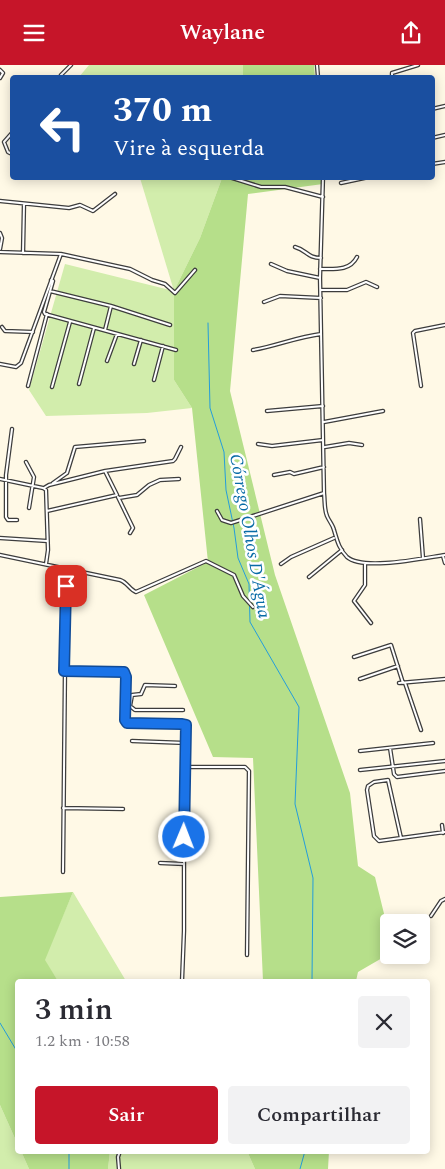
<!DOCTYPE html>
<html lang="pt">
<meta charset="utf-8">
<style>
:root{--surface:#fff;--page:#f2f2f3;--text:#2b2b33;--muted:#7c7c81;--accent:#c61529}
body{margin:0;font-family:Spectral,serif;background:var(--page);color:var(--text);height:100vh;display:flex;flex-direction:column;font-size:19px;white-space:nowrap}
*{box-sizing:border-box;margin:0}
p{font-size:16px;color:var(--muted)}
.icon{flex:none;width:28px;height:28px;fill:none;stroke:currentColor;stroke-width:2;stroke-linecap:round;stroke-linejoin:round}
.map{position:relative;flex:1;overflow:hidden}
.details{position:absolute;left:15px;top:914px;width:415px;height:175px;display:flex;flex-direction:column;background:var(--surface);border-radius:5px;box-shadow:0 2px 12px #0003}
.details>*{flex:none}
.guide{position:absolute;left:10px;top:10px;width:425px;height:105px;border-radius:5px;box-shadow:0 2px 12px #0003;background:#1a4fa0;color:#fff;overflow:hidden}
.tools{position:absolute;left:380px;top:849px;display:grid;gap:10px}
.tools a{display:grid;place-items:center;width:50px;height:50px;border-radius:5px;background:var(--surface);box-shadow:0 2px 12px #0003;font-size:25px}
.pin{position:absolute;display:grid;place-items:center;width:42px;height:42px;color:#fff;margin:-21px;border-radius:10px;box-shadow:0 2px 8px #0006}
.me{position:absolute;width:55px;margin:-28px;rotate:1deg;stroke-linejoin:round;filter:drop-shadow(0 0 4px #0008)}
.turn{display:flex;align-items:center;gap:18px;height:105px;padding:0 20px;font-size:22px}
.turn .icon{width:65px;height:65px;stroke-width:2.5}
.turn b{display:block;font-size:35px;line-height:42px}
.round{display:grid;place-items:center;flex:none;width:52px;height:52px;border-radius:5px;background:var(--page)}
.head{display:flex;align-items:center;justify-content:space-between;height:85px;padding:0 20px}
h1{font-size:30px;font-weight:600;line-height:38px}
.primary-button{display:flex;gap:10px;margin-top:auto;padding:10px 20px}
.primary-button a{flex:1;height:58px;border-radius:5px;background:var(--accent);color:#fff;font-size:20px;font-weight:600;line-height:58px;text-align:center}
.primary-button a+a{background:var(--page);color:var(--text)}
header{display:flex;justify-content:space-between;align-items:center;height:65px;padding:0 20px;background:var(--accent);color:#fff;font-size:22px;font-weight:600}
.map>svg:first-child{display:block}
.green{fill:#d2edac}
.forest{fill:#b6df8a}
.lines{fill:none;stroke-linecap:round;stroke-linejoin:round}
.stream{stroke:#249ddb;stroke-width:1}
.minor-casing{stroke:#3d3d3d;stroke-width:4.5}
.minor{stroke:#fff;stroke-width:2}
.route-casing{stroke:#114b97;stroke-width:12}
.route{stroke:#1a73e8;stroke-width:9}
.labels{text-anchor:middle;dominant-baseline:central;stroke-width:5;stroke-linejoin:round;paint-order:stroke}
.water-label{font-size:18px;font-style:italic;fill:#086ba6;stroke:#fff}
</style>
<header><svg class="icon" aria-label="menu" viewBox="0 0 24 24"><path d="M4 6h16M4 12h16M4 18h16"/></svg>Waylane<svg class="icon" aria-label="share" viewBox="0 0 24 24"><path d="M12 15V3M7 8l5-5 5 5M5 13v7h14v-7"/></svg></header>
<div class="map">
<svg width="445" height="1104" viewBox="0 0 445 1104">
<rect width="100%" height="100%" fill="#fff9e6"/>
<path class="green" d="M89,0H243V12H79Z
M140,113H222L200,173L174,226V315L192,343L147,348L46,351L29,325L65,199L174,226Z
M73,827L126,916H58L44,895Z
M0,1040L17,1078L18,1086H21L29,1104H0Z
M110,1086H247L255,1104H108Z"/>
<path class="forest" d="M243,0H314L315,12H243Z
M222,113H322L323,119L248,129L230,326L275,510L350,728L358,801L375,812L389,869V889L358,907L356,916H263L253,693L213,692L144,530L208,497L192,343L174,315V226L200,173Z
M73,827L45,895L58,916H18L17,1078L0,1040V832Z
M21,1086H110L108,1104H29Z
M247,1086H329L328,1104H255Z"/>
<g class="lines">
<path class="stream" d="M208,258L210,343L224,387L226,425L234,463L238,493L249,519L250,557L299,642L295,739L313,813L312,916
M0,958L18,988
M69,1086V1104
M300,1104L305,1086"/>
<defs>
<path id="minor" d="M317,0L318,12
M0,5L3,8L0,13
M60,12L61,10L71,0
M392,12V8L418,0
M432,44L445,41
M12,68L4,77L8,87L12,89
M432,73L445,70
M432,99L445,97
M229,112L261,122H285L323,132
M323,112L320,213L324,428C325,436 324,444 327,451C329,456 333,460 334,465C337,475 339,484 347,492C363,506 424,493 445,490
M341,118L369,112
M0,136L69,143L80,140L93,146L115,129
M0,168L2,173L0,184
M295,182C307,185 307,193 321,193
M0,187L61,189L130,204L152,215L165,219L175,228L195,205
M23,188L24,139
M271,199L287,206L320,213
M320,204C335,204 350,206 357,192
M51,215L53,216L44,247L45,249L176,285
M321,225H347L366,217L377,222
M50,226L111,241L170,260
M264,237L280,231L321,233
M2,262L5,266L33,267
M105,265L111,241
M253,285C276,281 297,272 321,269
M107,296L117,269
M0,299L16,302L21,298L61,189
M134,299L141,275
M154,315L163,281
M79,319L94,263
M28,321L47,249
M421,321L413,268L415,266L445,260
M52,322L70,257
M267,346L323,341
M324,357L383,346
M12,364L6,410V452L8,455H17
M258,379L272,381L323,375
M325,382L349,378L362,380
M26,397L34,412L29,443
M274,410L290,407L294,409L324,402
M0,414L43,423L46,425L48,485L46,499
M53,418L67,408L75,382L144,376
M44,423L49,420L105,406L173,396L175,394L181,382
M118,432L133,463L130,468
M119,433L137,430L149,420L160,415L179,414
M47,446L117,430L105,406
M217,446L222,455L231,458L324,428
M420,454L423,493
M0,473L47,476
M0,490L120,515C127,517 130,525 136,527L206,496L234,510L243,531L253,542
M443,491L445,498
M281,499L291,492L334,473
M365,499V520L354,536L371,558
M309,512L342,485
M354,592L391,580L403,618
M65,606L124,607L126,612L125,655L127,658L181,659L186,661L184,691V866L182,916
M360,614L398,601
M399,618L445,614
M405,618L421,665
M175,621L145,620L141,629L132,630L130,641L135,645H183
M132,676L186,678
M390,683L394,709L397,712L445,706
M360,686L433,678
M185,702H245L249,706L247,890
M360,705L445,696
M63,743L123,744
M442,760L443,768
M401,773L388,715L374,717L368,721L367,725L374,771L379,776L445,767
M160,798L184,799
M63,807L66,504
M431,851L441,836L445,834
M119,1104L118,1092L120,1086"/>
</defs>
<use href="#minor" class="minor-casing"/>
<use href="#minor" class="minor"/>
</g>
<g class="lines">
<defs>
<path id="route" d="M66,521L64,606L124,607L126,612L125,655L127,658L181,659L186,660L184,772"/>
</defs>
<use href="#route" class="route-casing"/>
<use href="#route" class="route"/>
</g>
<g class="labels">
<g class="water-label">
<text transform="translate(250 471) rotate(80)">Córrego Olhos D'Água</text>
</g>
</g>
</svg>
<div class="tools">
<a><svg class="icon" aria-label="layers" viewBox="0 0 24 24"><path d="M12 4l9 5-9 5-9-5zM3 14l9 5 9-5"/></svg></a>
</div>
<div class="pin" style="left:66px;top:521px;background:#d93025"><svg class="icon" aria-label="arrive" viewBox="0 0 24 24"><path d="M6 21V4h12l-3 4 3 4H6"/></svg></div>
<svg class="me" style="left:184px;top:772px" viewBox="-20 -20 40 40"><circle r="17" fill="#1a73e8" stroke="#fff" stroke-width="3"/><path d="M0-11L8 9 0 5-8 9z" fill="#fff"/></svg>
<div class="guide">
<div class="turn"><svg class="icon" aria-label="left" viewBox="0 0 24 24"><path d="M17 20v-9H6M10 6l-5 5 5 5"/></svg><div><b>370 m</b>Vire à esquerda</div></div>
</div>
<section class="details">
<div class="head"><div><h1>3 min</h1><p>1.2 km · 10:58</p></div><a class="round"><svg class="icon" aria-label="close" viewBox="0 0 24 24"><path d="M6 6l12 12M18 6L6 18"/></svg></a></div>
<div class="primary-button"><a>Sair</a><a>Compartilhar</a></div>
</section>
</div>
